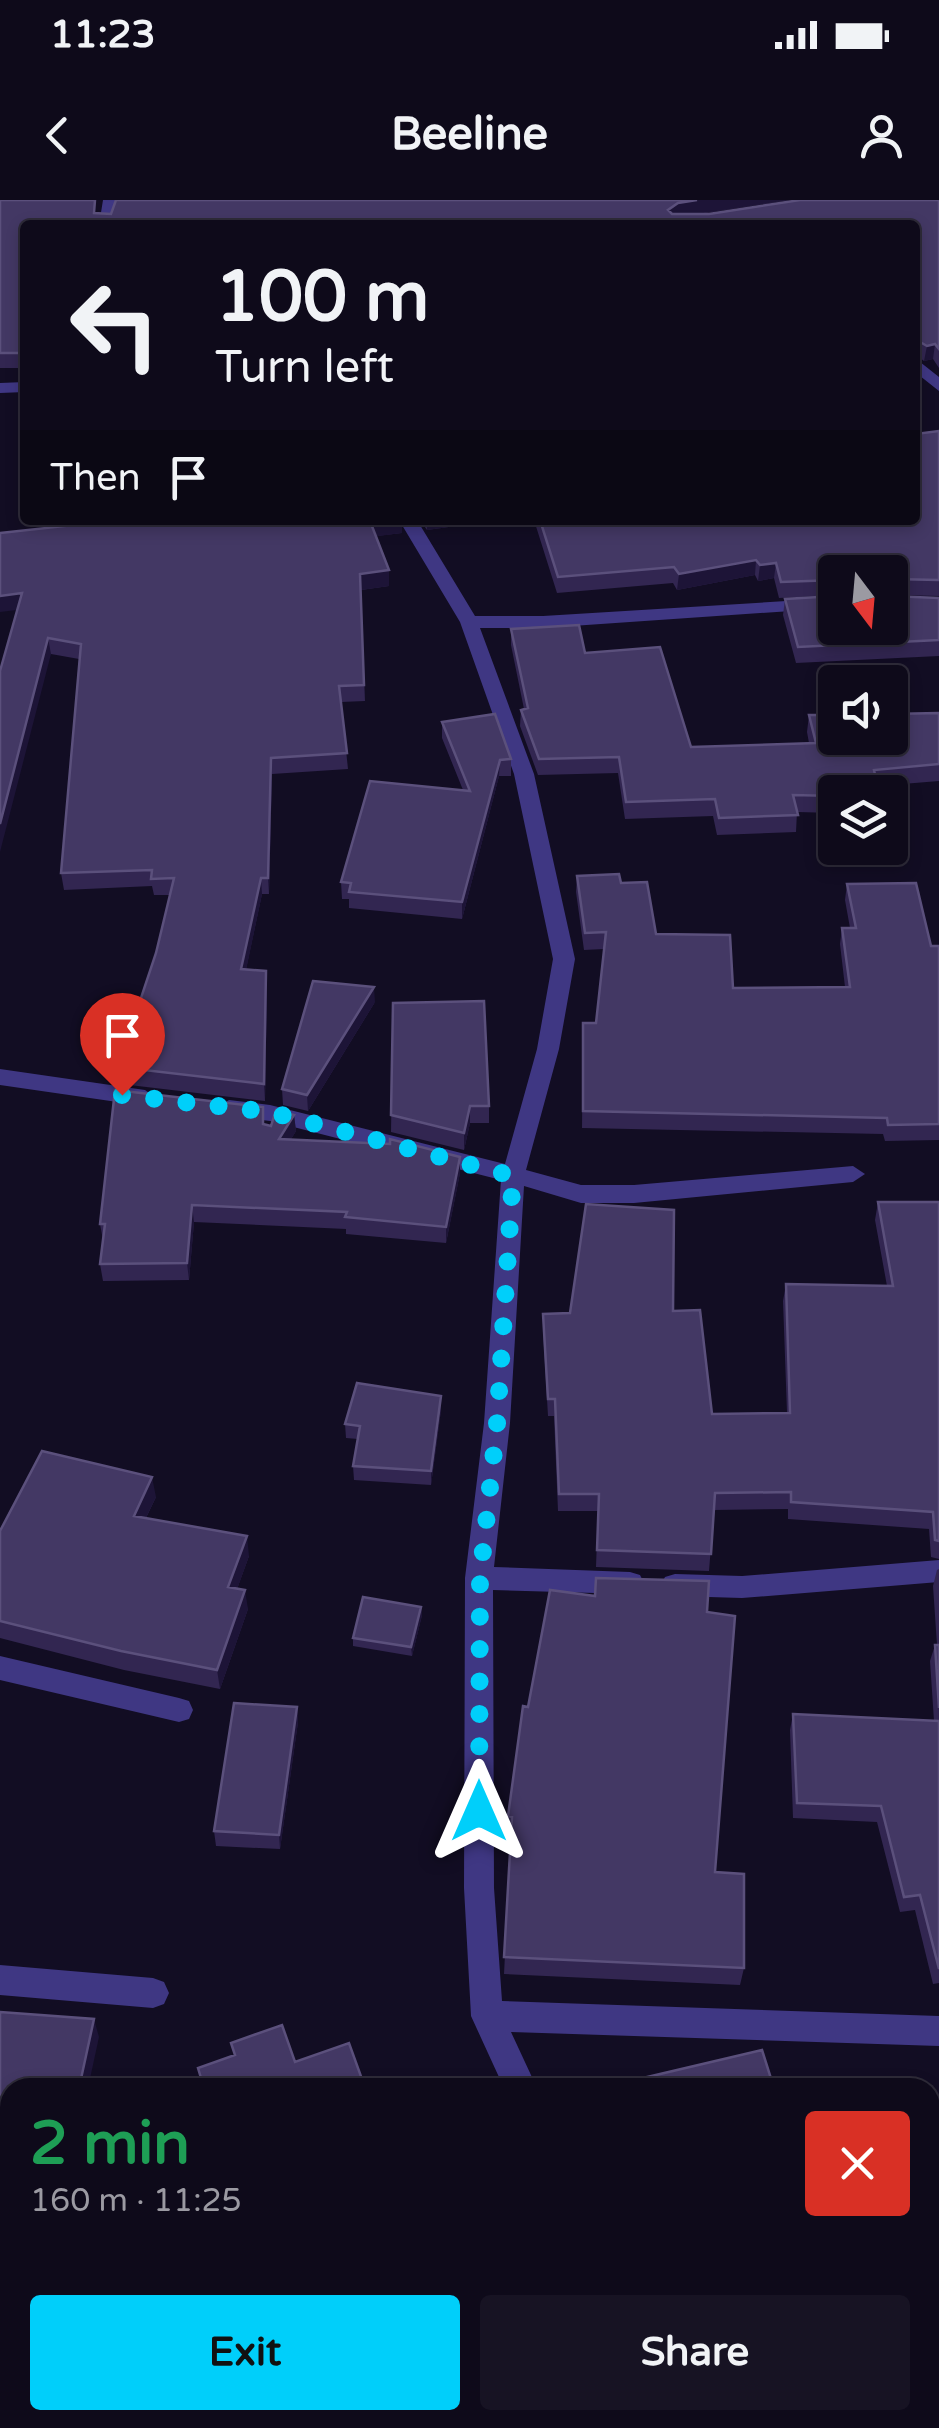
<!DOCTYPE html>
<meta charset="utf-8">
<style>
:root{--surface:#0e0a1a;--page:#171323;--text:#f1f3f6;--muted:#9b9aa2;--line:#2e2b39;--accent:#00cffa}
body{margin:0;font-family:"Varela Round",sans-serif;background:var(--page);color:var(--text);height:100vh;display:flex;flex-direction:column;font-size:38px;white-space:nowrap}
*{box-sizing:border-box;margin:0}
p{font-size:32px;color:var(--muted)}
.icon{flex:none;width:55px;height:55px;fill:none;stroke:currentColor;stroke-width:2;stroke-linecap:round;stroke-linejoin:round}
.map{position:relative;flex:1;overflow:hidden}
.details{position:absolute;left:0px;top:1878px;width:940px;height:352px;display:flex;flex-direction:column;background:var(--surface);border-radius:30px 30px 0 0;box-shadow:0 5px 15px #0003,0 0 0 2px var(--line)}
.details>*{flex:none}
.guide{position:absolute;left:20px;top:20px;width:900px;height:305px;border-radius:10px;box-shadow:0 5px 15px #0003,0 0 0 2px var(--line);background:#0e0a1a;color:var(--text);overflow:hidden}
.needle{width:65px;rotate:164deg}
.controls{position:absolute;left:818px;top:355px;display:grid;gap:20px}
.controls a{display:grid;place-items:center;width:90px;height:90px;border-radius:10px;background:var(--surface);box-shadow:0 5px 15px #0003,0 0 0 2px var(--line);font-size:50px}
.pin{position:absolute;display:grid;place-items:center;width:85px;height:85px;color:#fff;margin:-102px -42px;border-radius:50% 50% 50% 0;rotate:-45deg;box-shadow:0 0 10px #0007}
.pin .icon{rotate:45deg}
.me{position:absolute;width:110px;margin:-55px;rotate:0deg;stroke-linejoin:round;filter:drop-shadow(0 0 8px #0008)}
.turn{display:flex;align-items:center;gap:35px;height:210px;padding:0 30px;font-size:45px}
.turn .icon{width:130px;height:130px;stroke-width:2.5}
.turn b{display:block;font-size:70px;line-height:85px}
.then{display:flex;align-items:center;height:95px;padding:0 30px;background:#0003;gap:20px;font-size:38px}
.round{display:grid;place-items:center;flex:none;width:105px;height:105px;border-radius:10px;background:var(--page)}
.overview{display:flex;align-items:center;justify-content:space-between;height:170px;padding:0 30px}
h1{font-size:60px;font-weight:700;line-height:75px;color:#1e9e55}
.button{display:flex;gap:20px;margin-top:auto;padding:20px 30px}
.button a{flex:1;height:115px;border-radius:10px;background:var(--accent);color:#111;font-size:40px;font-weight:700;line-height:115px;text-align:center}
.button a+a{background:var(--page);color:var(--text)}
.status{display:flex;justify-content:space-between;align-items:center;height:70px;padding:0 50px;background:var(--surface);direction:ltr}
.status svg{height:28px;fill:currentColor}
header{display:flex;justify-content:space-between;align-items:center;height:130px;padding:0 30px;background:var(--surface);font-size:45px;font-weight:700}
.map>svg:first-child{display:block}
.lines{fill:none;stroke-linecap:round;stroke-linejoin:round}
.minor{fill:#3f3783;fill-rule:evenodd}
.wall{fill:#322651}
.shaded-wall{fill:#1d1437}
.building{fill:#433864;stroke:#5b507c;stroke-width:2.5}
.route{stroke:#00cffa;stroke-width:18;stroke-dasharray:0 32.4}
</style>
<div class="status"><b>11:23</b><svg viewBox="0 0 49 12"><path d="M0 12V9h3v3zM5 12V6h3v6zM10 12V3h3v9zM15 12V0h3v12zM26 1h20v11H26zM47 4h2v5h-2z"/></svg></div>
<header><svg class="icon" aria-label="back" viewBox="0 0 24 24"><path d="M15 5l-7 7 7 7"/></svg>Beeline<svg class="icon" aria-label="person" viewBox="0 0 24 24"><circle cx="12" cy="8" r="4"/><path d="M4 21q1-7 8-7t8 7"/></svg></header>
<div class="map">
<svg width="939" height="2228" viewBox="0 0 939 2228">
<rect width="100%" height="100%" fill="#120d23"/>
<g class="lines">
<path class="minor" d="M103,0H117L113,25H99Z
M915,158L939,177V191L915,172Z
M25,182V192L0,193V183Z
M399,320H417L475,416H543L835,398V408L543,428H480L534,574L575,759L559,849L526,970L581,985H634L853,966L865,974L853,982L634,1003H581L524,986L510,1223L494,1367L630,1372L640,1375L644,1383L640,1391L630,1394L493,1390L494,1688L502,1801L939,1816V1846L511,1832L537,1888H504L471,1816L464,1688L465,1378L484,1223L501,980L270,921L229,916L217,908L229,900L270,905L505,964L537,849L553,759L514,574L460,422Z
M0,869L145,890L156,898L145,906L0,885Z
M939,1360V1382L742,1398L675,1396L665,1393L661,1385L665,1377L675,1374L742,1376Z
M0,1456L179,1498L189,1501L193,1510L189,1519L179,1522L0,1480Z
M0,1765L153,1778L164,1782L169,1793L164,1804L153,1808L0,1795Z
M622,2220H658L660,2228H624Z"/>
</g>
<path class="wall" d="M0,0L111,14L116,0H789L698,14L939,0V168L933,159L924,161L915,154V25H25V168H0Z
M939,231V396L890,395L835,372V395L779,398L774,378L758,381L755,375L677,390L673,383L557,393L534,320H915Z
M98,320H402V333L376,336L389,370V386L361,390L365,501L341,502L348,569L272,574L269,694H262L246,769L266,771L267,787L265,901L121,884L118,867L156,753L170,695H154L152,686L64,690L61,673L79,459L51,454L0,471L99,322Z
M420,320H499L427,330Z
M939,398V456L796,463L783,415L785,399Z
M511,429L585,453L691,547L809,543L807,532L809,515L939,513V581L878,586L835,592V613L797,612L796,632L717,635L713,616L625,619L618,573L538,575L520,526L521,510L524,509L511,445Z
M442,522L511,559V576H499L462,719L349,708V699H342L341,682L463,590L442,538Z
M577,676L621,683L656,734L733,788L845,787L840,744L842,728H850L845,700L847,684L931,746H939V940L885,941L883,934L582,928L583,823H596L604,749L584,750L576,692Z
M375,802L308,911L283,905L282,889Z
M393,803L489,906V923H470L464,950L391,932Z
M294,915L296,931L291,939L460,957V973L446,1043L346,1034V1029L194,1022L189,1080L103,1081L100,1064L103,1040L100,1024L265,925L271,926Z
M878,1002H939V1359L931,1357L929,1329L788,1319V1309L714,1310L709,1371L596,1367L598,1311H558L554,1216H548L543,1131V1114L673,1111L712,1214L787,1213L783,1101L786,1084L887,1086L875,1020Z
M441,1196V1210L431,1285L354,1280L353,1266L358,1239L346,1238L345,1224Z
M156,1297L146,1318L249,1356L237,1389L248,1409L220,1489L124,1470L0,1438V1331Z
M939,1369V1783L933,1784L915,1710L900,1712L877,1622L793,1618L790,1530L793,1514L934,1521L930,1461L935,1445H937L933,1386L937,1370Z
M421,1407L422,1415L412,1456L353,1446V1438Z
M707,1412L715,1672L744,1768L740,1785L504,1774L511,1635L508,1634V1616L528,1507Z
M297,1507L298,1522L280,1649L216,1646L214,1631Z"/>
<path class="shaded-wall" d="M697,0H789L677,17L667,24L668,10L678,3Z
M935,144L933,159L924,161L927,146Z
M381,320H402V333L371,337L370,321Z
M427,320H499L427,330Z
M756,360L755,375L677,390L679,374Z
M776,363L774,378L758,381L760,365Z
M389,370V386L361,390L365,501L360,374Z
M22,393L25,409L0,412V396Z
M48,438L51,454L0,652V624Z
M271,558L272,574L269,694L268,678Z
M500,560L499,576L462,719V702Z
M261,678L262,694L243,785L241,769Z
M266,771L267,787L265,901L264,884Z
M374,787L375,802L308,911L307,895Z
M470,906V923L464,950V933Z
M294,915L296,931L281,956L279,939Z
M460,957V973L446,1043V1027Z
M192,1005L194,1022L189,1080L187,1063Z
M441,1196V1210L431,1285V1271Z
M152,1277L156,1297L137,1336L134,1316Z
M247,1336L249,1356L231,1406L228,1387Z
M245,1390L248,1409L220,1489L217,1470Z
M421,1407L422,1415L412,1456L411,1447Z
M297,1507L298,1522L280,1649L279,1635Z
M94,1819L99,1837L88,1888H79Z
M115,2220H161L137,2228H91Z"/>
<path class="building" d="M0,0H95L94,13L111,14L116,0H697L678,3L668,10L672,14H709L800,0H939V149L935,144L927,146L915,139V25H25V153H0Z
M939,231V380L893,379L890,382V372H835V380L781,382L776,363L760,365L756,360L679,374L674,367L558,377L540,320H915V234Z
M102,320H381L370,321L389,370L360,374L364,485L339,486L347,553L271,558L268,678H261L241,769L266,771L264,884L118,867L156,753L174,678L151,679L152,670L61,673L81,444L48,438L0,624V471L22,393L0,396V333L102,322Z
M835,396V428H890V396L939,398V440L798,447L785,399Z
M579,425L585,453L660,447L691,547L816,543L809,515H835V538H890V514L939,513V564L874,570L879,592H835V596L793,595L798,615L719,618L715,599L626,602L619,557L539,559L521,510L528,508L511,429Z
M495,514L511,559L500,560L462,702L349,692L351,683L341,682L370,581L470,591L442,522Z
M619,674L621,683L647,682L656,734L730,735L733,788L850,787L842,728H856L847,684L916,683L931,746H939V924L888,925L887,918L583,911V823H596L606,732L585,733L577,676Z
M313,781L374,787L307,895L282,889Z
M484,801L489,906H470L464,933L391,915L393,803Z
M115,890L263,907V924L271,926L276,910L294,915L279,939L390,944V939L460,957L446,1027L345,1017L347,1012L192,1005L187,1063L100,1064L105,1024H100Z
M878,1002H939V1341L935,1340L933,1312L791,1302V1292L715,1293L711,1354L597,1350L599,1294H559L555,1199H548L543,1114L570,1113L586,1004L674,1010L673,1111L700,1110L712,1214L790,1213L786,1084L893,1086Z
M357,1183L441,1196L431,1271L353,1266L360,1226L345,1224Z
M42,1251L152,1277L134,1316L247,1336L228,1387L245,1390L217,1470L121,1451L0,1421V1331Z
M596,1378L709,1381L707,1412L735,1416L715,1672L744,1674V1768L504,1757L512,1617L508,1616L523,1506L528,1507L550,1390L595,1396Z
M363,1397L421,1407L411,1447L353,1438Z
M935,1445H939V1508Z
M234,1503L297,1507L279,1635L214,1631Z
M793,1514L939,1521V1769L920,1695L904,1697L881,1606L797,1603Z
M0,1812L94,1819L79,1888H10V2220H115L91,2228H0Z
M282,1825L295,1862L349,1843L363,1882L360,1883L361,1888H204L198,1868L235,1855L231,1843Z
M762,1850L774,1888H624L622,1883Z
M930,2209L939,2220V2228H901L909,2220H930Z
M161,2220H278L280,2228H163Z"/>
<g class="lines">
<path class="route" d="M122,895L270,912L513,976L497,1224L480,1378L479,1611"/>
</g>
</svg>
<div class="controls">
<a><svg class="needle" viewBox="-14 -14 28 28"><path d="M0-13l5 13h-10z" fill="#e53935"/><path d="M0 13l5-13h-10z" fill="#9b9aa2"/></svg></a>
<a><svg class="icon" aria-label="sound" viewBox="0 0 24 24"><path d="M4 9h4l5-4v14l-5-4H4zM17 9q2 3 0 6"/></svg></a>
<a><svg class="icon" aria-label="layers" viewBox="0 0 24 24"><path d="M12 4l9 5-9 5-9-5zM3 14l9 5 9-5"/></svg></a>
</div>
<div class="pin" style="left:122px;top:895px;background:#d93025"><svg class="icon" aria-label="arrive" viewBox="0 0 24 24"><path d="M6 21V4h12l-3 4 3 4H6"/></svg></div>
<svg class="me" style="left:479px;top:1611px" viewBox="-20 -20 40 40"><path d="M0-17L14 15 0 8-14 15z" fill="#00cffa" stroke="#fff" stroke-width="4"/></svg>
<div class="guide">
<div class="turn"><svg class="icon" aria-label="left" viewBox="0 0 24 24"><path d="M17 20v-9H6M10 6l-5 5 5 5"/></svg><div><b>100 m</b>Turn left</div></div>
<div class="then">Then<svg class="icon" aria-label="arrive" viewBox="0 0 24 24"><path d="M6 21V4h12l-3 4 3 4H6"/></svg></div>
</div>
<section class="details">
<div class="overview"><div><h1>2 min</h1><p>160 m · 11:25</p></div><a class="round" style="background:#d93025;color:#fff"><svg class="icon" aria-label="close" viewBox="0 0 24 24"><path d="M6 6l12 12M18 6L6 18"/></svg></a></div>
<div class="button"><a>Exit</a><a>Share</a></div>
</section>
</div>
